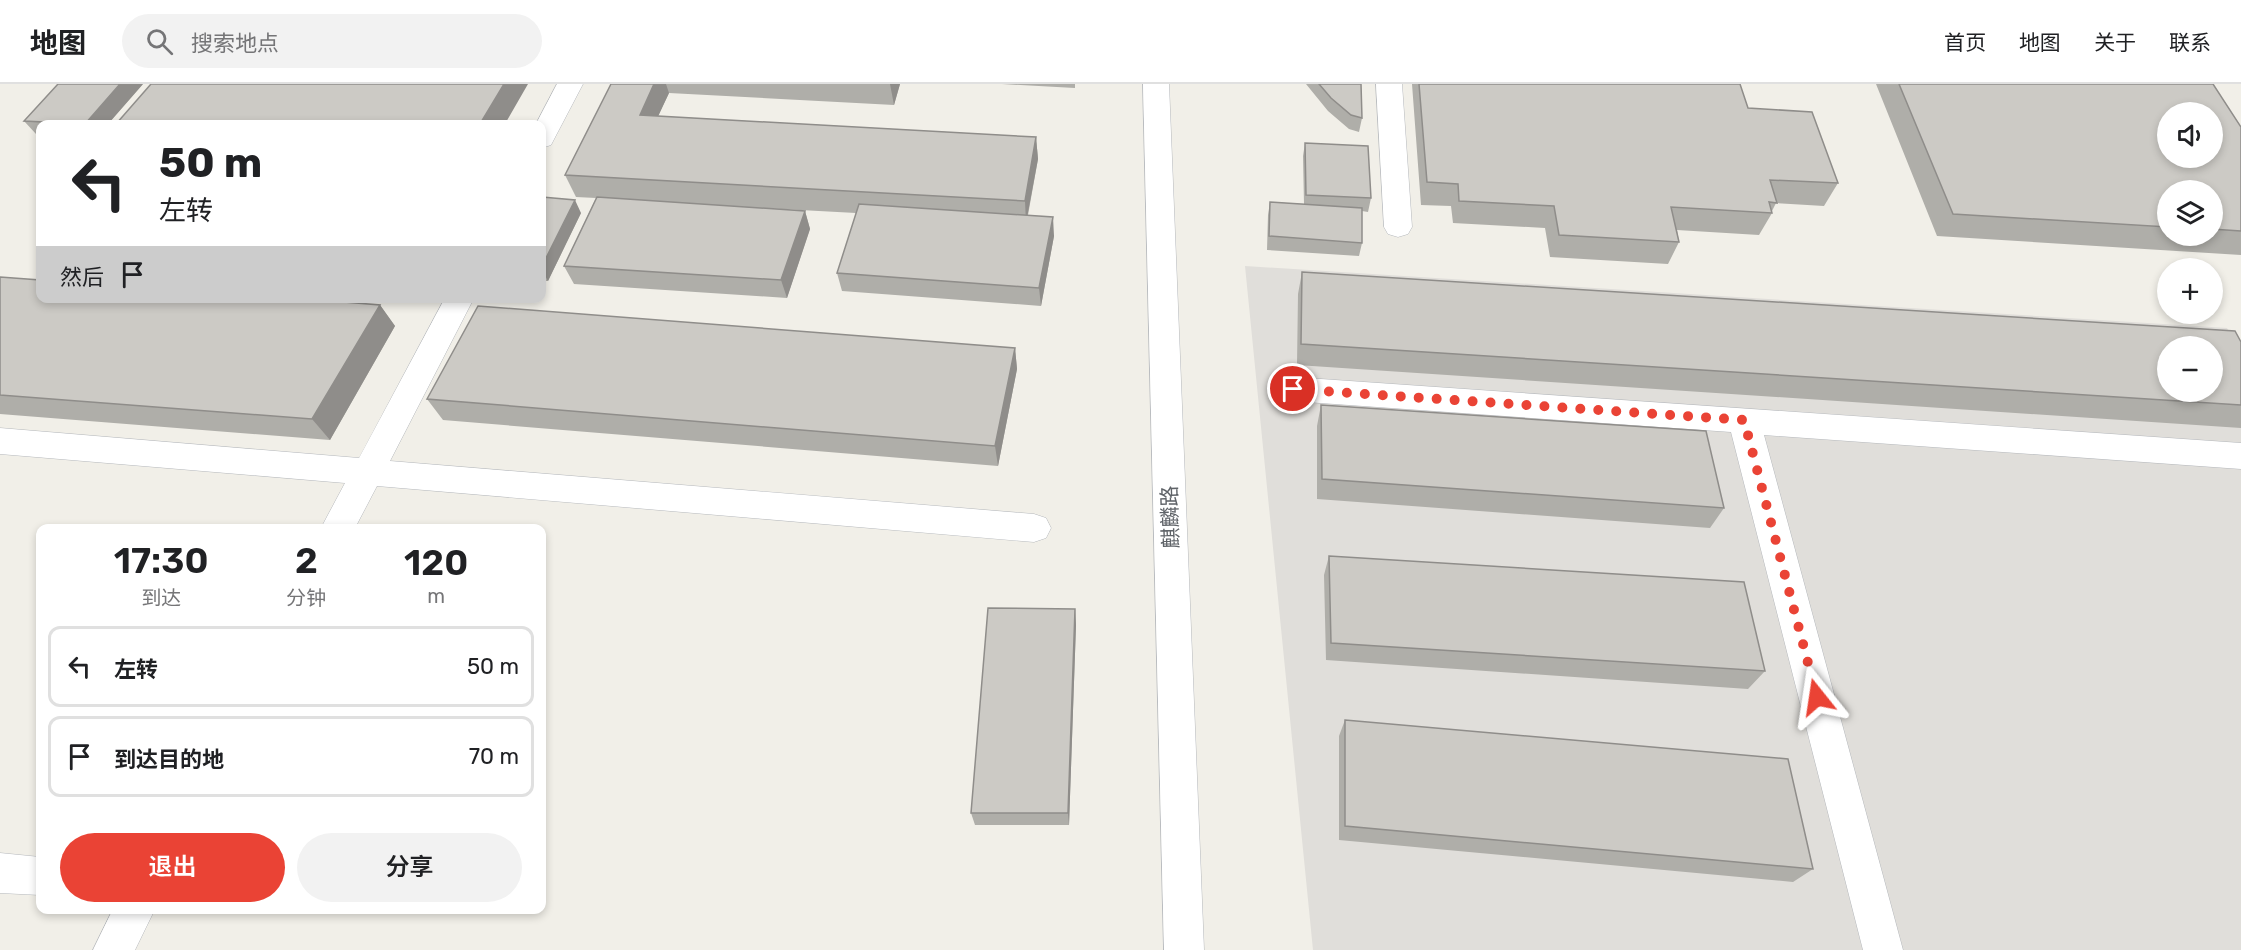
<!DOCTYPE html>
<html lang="zh">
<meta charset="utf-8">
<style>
:root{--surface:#fff;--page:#f2f2f2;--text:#202124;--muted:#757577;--line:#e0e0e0;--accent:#ea4335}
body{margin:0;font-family:Rubik,"Noto Sans SC",sans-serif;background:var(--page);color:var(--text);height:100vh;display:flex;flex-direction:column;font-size:22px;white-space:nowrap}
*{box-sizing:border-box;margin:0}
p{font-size:20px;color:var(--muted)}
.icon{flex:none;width:33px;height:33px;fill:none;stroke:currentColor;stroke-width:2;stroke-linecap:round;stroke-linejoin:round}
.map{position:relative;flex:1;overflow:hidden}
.drawer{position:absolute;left:36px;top:440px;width:510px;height:390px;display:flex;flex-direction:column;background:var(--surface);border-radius:12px;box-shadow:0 3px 9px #0003}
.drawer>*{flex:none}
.hud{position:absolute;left:36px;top:36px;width:510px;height:183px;border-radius:12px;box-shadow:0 3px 9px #0003;background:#fff;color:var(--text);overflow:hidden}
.fabs{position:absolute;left:2157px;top:18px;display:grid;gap:12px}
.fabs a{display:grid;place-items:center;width:66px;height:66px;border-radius:50%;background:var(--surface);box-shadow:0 3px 9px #0003;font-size:30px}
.pin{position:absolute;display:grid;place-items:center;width:51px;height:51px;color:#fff;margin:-26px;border:3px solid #fff;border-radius:50%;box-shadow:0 2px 6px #0007}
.me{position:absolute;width:66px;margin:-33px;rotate:345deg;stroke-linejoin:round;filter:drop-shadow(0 0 4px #0008)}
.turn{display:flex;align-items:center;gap:21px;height:126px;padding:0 24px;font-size:27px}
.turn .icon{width:78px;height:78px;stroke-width:2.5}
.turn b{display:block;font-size:42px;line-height:51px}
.then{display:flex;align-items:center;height:57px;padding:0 24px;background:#0003;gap:12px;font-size:22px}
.eta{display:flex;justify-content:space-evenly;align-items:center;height:102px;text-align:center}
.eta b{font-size:36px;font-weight:600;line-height:42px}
.button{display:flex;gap:12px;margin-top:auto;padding:12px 24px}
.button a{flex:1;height:69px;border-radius:36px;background:var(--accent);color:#fff;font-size:24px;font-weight:600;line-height:69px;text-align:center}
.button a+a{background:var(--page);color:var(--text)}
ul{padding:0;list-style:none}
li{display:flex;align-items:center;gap:18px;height:81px;margin:0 12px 9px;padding:0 12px;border:3px solid var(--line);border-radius:12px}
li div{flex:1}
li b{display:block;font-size:22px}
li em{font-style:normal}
header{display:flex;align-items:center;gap:36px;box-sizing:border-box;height:84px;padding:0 30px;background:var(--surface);border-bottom:2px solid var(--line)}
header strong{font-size:28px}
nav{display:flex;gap:33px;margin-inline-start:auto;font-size:21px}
.search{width:420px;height:54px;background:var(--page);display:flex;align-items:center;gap:15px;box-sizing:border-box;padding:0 21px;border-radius:33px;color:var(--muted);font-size:22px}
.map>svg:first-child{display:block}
.industrial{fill:#e0deda;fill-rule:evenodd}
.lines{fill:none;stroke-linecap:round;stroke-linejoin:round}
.minor-casing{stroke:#b5b8bc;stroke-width:1}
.minor{fill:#fff;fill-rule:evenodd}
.wall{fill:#afaea9;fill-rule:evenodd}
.shaded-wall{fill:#8f8d8a}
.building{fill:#cccac5;stroke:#8f8d8a;stroke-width:1.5;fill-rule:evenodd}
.route{stroke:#ea4335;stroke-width:10;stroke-dasharray:0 18}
.labels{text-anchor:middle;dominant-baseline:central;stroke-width:4.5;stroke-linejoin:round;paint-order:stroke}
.street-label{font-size:21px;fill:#5f6368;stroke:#fff}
</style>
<header>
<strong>地图</strong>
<div class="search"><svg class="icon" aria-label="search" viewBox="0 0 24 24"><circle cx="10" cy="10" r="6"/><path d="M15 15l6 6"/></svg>搜索地点</div>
<nav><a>首页</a><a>地图</a><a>关于</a><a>联系</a></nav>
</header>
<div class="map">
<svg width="2241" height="866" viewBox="0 0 2241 866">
<rect width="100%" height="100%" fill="#f1efe8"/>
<path class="industrial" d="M1245,182L2227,244L2241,269V866H1313ZM2168,262H2212V308H2168Z"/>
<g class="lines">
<defs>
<path id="minor" d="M557,0H583L551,61L542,64V40H536Z
M1143,0H1169L1204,866H1164Z
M1376,0H1402L1412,143L1408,150L1398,153L1388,150L1384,143Z
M445,214H474L390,377L1034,430L1046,434L1051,444L1046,454L1034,458L377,402L355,444H321L345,399L0,370V344L359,374Z
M1292,293L2241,359V385L1764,351L1903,866H1863L1731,348L1292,317L1281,313L1277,305L1281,297Z
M0,769L40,773V811L0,809Z
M113,825H155L135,866H93Z"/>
</defs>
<use href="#minor" class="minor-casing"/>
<use href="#minor" class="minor"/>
</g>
<path class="wall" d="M143,0L108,40H40V51L36,50L24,37Z
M611,0H900L894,21L669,9L658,32L1036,53L1038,75L1028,131L1054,152L1041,222L842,207L837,189L856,129L763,124L805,127L810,145L787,214L574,200L564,182L596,114L576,113L565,91Z
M1002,0H1075V4Z
M1306,0H1361L1362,34L1359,48L1349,45L1328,27Z
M1412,0H1740L1748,24L1838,99L1824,122L1776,119L1772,127V129L1759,151L1677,146L1679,158L1668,180L1550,173L1545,144L1453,139L1451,122L1421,121Z
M1876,0H2213L2241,43V171L1937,152ZM2168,106H2212V152H2168Z
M1305,59L1371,114L1368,128L1362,127V159L1359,172L1267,166L1268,131L1270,118L1304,120L1303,72Z
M542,113L581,129L548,197H542Z
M1302,188L2241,321V344L1297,281L1298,210Z
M0,193L380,221L395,242L330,356L0,330Z
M1015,264L1017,285L998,382L443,336L427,315Z
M1321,321L1724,424L1710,444L1317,415V342Z
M1329,472L1765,587L1748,605L1326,576L1324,491Z
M1075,525L1076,541L1069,741H975L971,729Z
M1345,636L1813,785L1793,798L1339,756V652Z"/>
<path class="shaded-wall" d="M120,0H143L108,40H85Z
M504,0H528L505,40H480Z
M654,0H666L669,9L648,54L640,31Z
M890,0H900L894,21Z
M1036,53L1038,75L1026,139L1025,117Z
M575,116L581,129L548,197L542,186V182Z
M805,127L810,145L787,214L781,196Z
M1053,133L1054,152L1041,222L1039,204Z
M380,221L395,242L330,356L312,335Z
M1015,264L1017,285L998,382L995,362Z
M1075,525L1076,541L1069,741L1068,729Z"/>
<path class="building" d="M58,0H120L85,40L24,37Z
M151,0H504L480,40H116Z
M611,0H654L640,31L1036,53L1025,117L565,91Z
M1319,0H1361L1362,34L1351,31L1331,14Z
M1419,0H1740L1748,24L1812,28L1838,99L1770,96L1777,119L1769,118L1772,129L1671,123L1679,158L1559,151L1554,122L1459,117L1458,100L1427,98Z
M1899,0H2213L2241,43V147L2212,145V106H2168V143L1953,130ZM2168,28H2212V74H2168Z
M1305,59L1368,62L1371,114L1306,111Z
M542,113L575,116L542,182Z
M597,113L805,127L781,196L564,182Z
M1270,118L1362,124V159L1269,152Z
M859,120L1053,133L1039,204L837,189Z
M1302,188L2235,247L2241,258V321L1301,260ZM2168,262H2212V308H2168Z
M0,193L40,196V214H295L380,221L312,335L0,311Z
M478,222L1015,264L995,362L427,315Z
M1321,321L1706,347L1724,424L1322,395Z
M1329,472L1744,498L1765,587L1331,559Z
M988,524L1075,525L1068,729H971Z
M1345,636L1788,675L1813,785L1345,742Z"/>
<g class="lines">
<path class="route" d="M1293,305L1744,336L1817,613"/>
</g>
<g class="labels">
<g class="street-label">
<text transform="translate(1170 433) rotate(-92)">麒麟路</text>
</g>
</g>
</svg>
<div class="fabs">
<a><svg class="icon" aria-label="sound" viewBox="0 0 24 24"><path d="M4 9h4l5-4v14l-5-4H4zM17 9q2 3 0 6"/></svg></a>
<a><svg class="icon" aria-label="layers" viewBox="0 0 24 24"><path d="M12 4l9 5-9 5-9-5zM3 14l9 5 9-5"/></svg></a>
<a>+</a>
<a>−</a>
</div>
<div class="pin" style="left:1293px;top:305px;background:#d93025"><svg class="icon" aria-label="arrive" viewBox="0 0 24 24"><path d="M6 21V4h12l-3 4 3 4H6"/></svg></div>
<svg class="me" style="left:1817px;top:613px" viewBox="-20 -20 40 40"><path d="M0-17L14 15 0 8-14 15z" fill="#ea4335" stroke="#fff" stroke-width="4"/></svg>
<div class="hud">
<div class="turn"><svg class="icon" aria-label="left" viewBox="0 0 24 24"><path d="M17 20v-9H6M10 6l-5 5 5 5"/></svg><div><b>50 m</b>左转</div></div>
<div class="then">然后<svg class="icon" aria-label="arrive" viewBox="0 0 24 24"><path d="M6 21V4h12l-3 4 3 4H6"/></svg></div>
</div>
<section class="drawer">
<div class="eta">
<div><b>17:30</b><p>到达</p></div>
<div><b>2</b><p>分钟</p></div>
<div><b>120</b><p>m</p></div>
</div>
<ul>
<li><svg class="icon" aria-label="left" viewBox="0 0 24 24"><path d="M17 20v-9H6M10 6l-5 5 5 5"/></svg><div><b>左转</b></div><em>50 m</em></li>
<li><svg class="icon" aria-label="arrive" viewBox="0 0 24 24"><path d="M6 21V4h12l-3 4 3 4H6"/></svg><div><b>到达目的地</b></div><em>70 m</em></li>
</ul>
<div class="button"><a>退出</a><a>分享</a></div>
</section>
</div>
